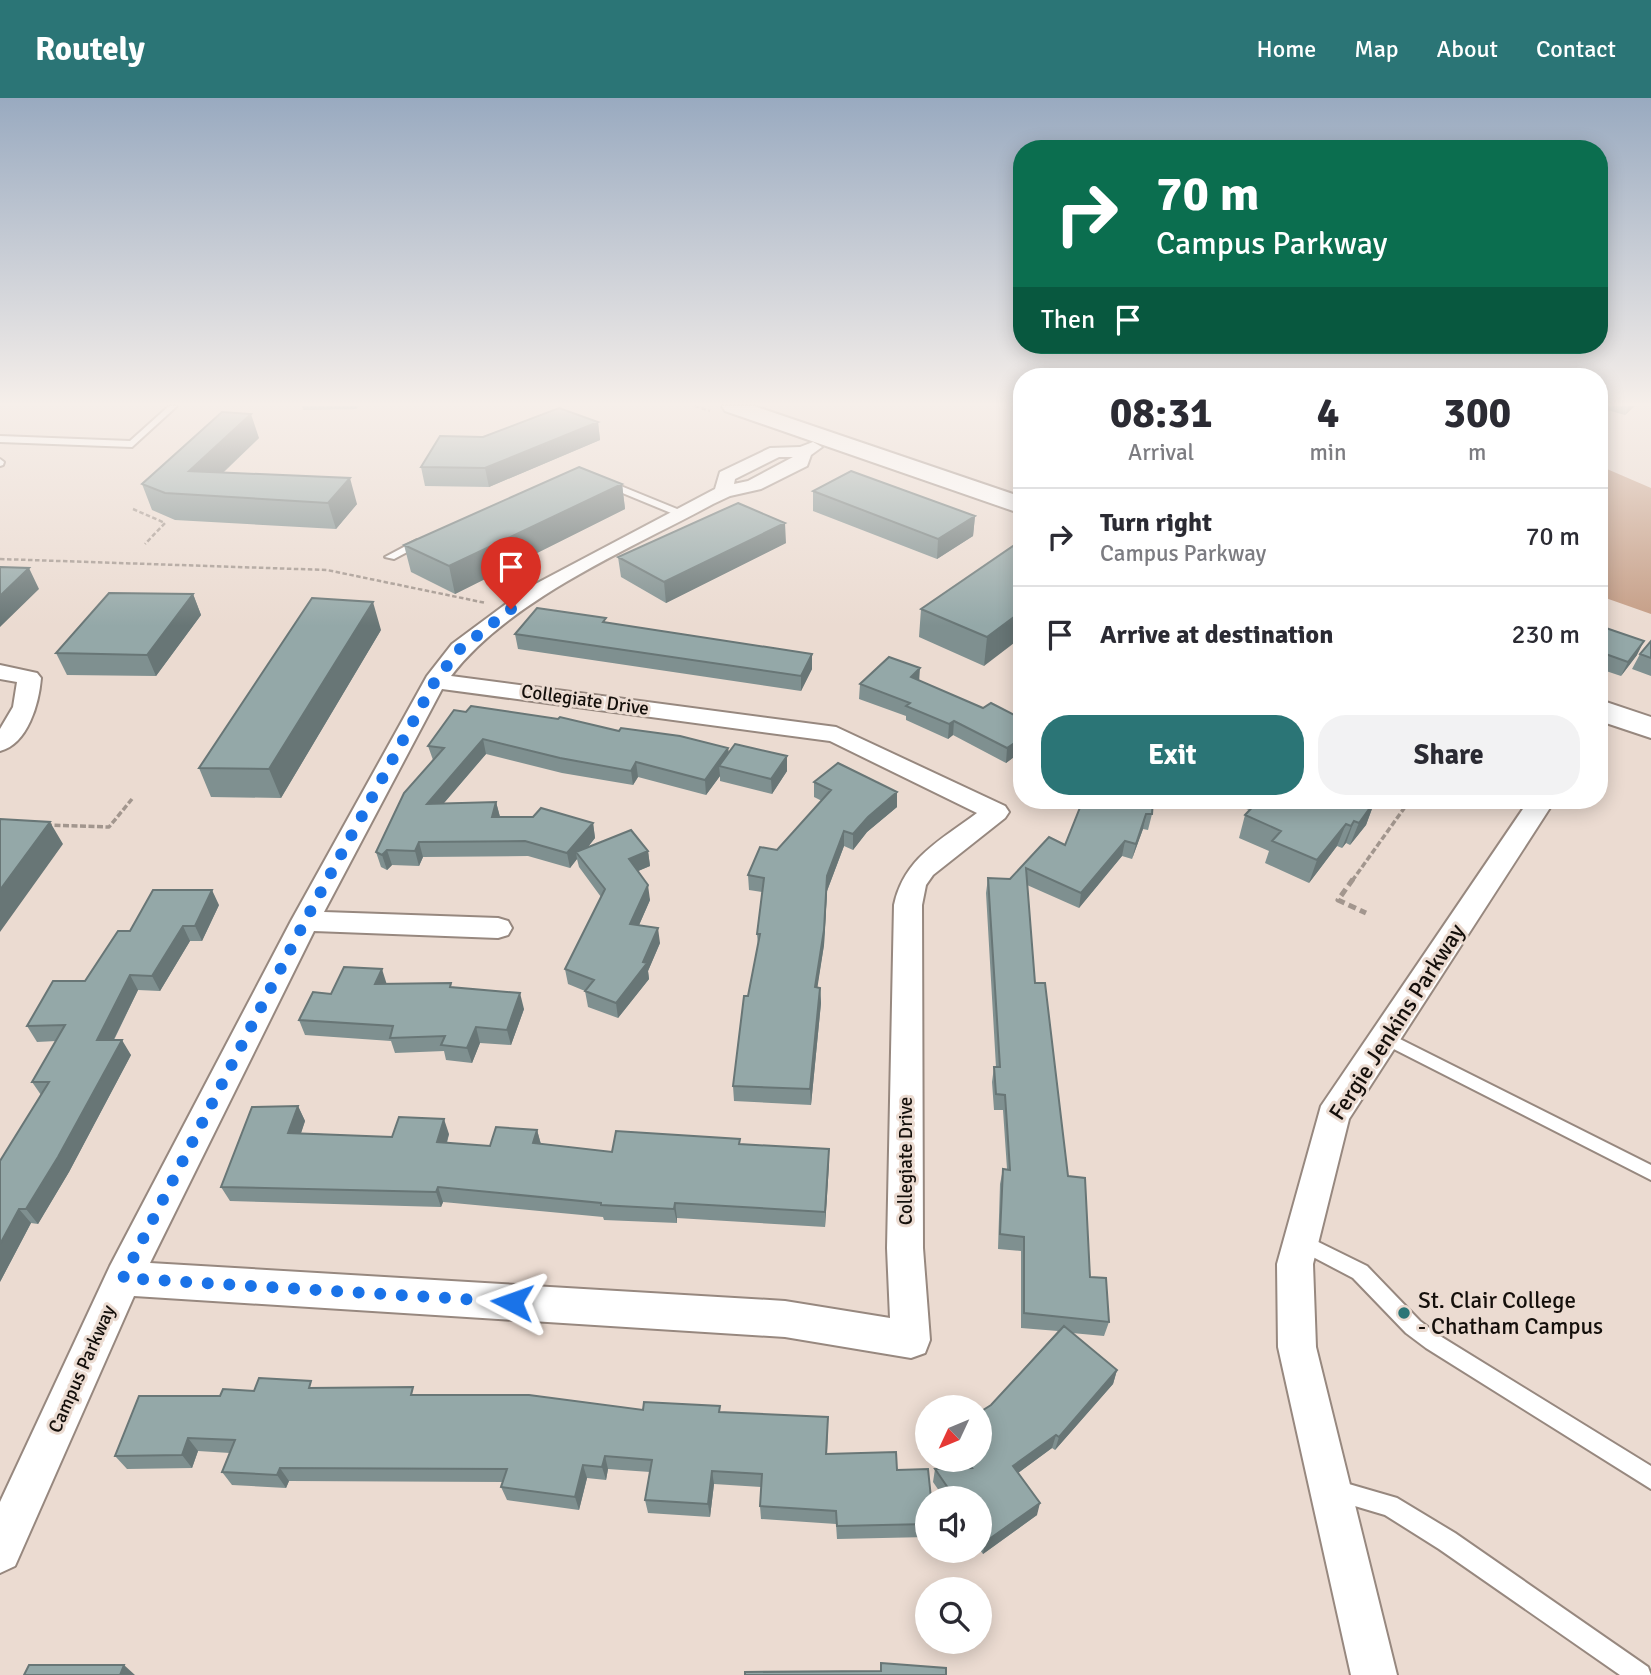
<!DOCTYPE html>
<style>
:root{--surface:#fff;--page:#f2f2f3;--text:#2b2b33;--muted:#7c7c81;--line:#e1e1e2;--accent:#2b7576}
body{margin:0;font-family:Signika,sans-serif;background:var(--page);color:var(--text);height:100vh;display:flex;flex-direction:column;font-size:26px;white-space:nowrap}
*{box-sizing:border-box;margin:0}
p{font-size:23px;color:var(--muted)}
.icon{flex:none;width:38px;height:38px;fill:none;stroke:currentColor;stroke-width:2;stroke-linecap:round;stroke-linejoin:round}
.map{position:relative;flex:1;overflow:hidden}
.details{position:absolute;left:1013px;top:270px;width:595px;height:441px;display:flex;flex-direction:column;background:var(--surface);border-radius:28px;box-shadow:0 4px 18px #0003}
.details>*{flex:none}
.banner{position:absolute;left:1013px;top:42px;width:595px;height:214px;border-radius:28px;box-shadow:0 4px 18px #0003;background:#0b6e4f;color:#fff;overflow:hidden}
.needle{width:46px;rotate:226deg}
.controls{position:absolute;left:915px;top:1297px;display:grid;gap:14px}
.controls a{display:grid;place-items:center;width:77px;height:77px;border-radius:50%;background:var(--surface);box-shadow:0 4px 18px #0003;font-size:35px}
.pin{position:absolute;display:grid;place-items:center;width:60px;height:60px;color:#fff;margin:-72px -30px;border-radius:50% 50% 50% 0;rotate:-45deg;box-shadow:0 0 7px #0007}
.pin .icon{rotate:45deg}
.me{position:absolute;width:77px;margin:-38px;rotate:274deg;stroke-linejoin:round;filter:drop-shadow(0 0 5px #0008)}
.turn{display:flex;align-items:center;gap:24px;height:147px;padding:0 28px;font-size:32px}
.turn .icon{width:91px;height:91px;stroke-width:2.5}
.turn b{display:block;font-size:49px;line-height:60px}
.then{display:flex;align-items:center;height:66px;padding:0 28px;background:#0003;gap:14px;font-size:26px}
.eta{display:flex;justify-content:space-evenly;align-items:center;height:119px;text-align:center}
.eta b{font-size:42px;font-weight:700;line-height:49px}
.action{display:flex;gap:14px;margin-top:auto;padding:14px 28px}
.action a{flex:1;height:80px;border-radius:28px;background:var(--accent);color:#fff;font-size:28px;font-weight:700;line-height:80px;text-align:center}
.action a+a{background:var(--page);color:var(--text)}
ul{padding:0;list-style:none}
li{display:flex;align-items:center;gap:21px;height:98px;padding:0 28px;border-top:2px solid var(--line)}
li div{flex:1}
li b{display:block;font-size:26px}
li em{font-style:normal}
header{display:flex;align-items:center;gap:42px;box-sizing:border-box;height:98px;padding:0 35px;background:var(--accent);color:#fff}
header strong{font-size:33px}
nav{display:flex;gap:38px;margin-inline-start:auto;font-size:24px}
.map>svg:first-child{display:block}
.water{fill:#c49c84}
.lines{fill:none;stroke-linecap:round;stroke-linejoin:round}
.lane-casing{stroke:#97887f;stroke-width:4}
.street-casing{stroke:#97887f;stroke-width:4}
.secondary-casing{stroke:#97887f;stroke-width:4}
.path-far2{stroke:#a2968e;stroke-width:2.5;stroke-dasharray:4.5 2.5;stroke-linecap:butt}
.path-far1{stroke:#a2968e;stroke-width:3.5;stroke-dasharray:6 2.5;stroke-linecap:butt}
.path{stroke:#a2968e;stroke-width:5;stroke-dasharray:8 4.5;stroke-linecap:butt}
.lane{fill:#fff;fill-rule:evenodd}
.street{fill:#fff;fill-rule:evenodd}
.secondary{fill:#fff;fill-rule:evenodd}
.wall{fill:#7f9090}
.shaded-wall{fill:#687676}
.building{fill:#94a8a8;stroke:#687676;stroke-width:2}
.route{stroke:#1a73e8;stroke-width:12;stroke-dasharray:0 21.6}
.poi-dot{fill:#2b7576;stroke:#ebdbd1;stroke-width:2.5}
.labels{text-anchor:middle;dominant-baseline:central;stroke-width:6;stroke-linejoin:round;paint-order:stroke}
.street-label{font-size:19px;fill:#140f0b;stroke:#ebdbd1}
.near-street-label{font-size:23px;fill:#140f0b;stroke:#ebdbd1}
.near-poi-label{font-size:23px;fill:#140f0b;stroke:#ebdbd1;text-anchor:start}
</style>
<header>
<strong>Routely</strong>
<nav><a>Home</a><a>Map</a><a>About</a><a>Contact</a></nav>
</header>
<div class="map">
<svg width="1651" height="1577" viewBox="0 0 1651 1577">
<rect width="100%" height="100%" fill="#ebdbd1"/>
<path class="water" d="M1600,368L1651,390V516L1600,498Z"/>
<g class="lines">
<defs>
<path id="lane" d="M169,308H177L132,349L0,344V338L130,343Z
M0,361L4,364L3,367L0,368Z
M606,382L682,413L684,415L676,417L603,387V383Z
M417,442L426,444L394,461L385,459Z
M1384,933L1651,1067V1082L1378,943L1376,939L1378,935Z
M1300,1135L1367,1168L1420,1223L1440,1238L1651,1368V1391L1426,1250L1406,1235L1353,1180L1294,1149L1291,1143L1294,1137Z
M1335,1382L1397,1400L1455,1435L1648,1569L1651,1577H1620L1439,1451L1385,1417L1328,1400L1324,1393L1328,1386Z"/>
<path id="street" d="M813,344L822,349L811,357L807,368L761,391L730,398L713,406C628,452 510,501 451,578L836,629L1005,708L1009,714L1005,720L933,777L926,787L922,807L923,1150L930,1242L925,1255L911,1260L785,1239L134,1198L15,1468L0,1475V1404L110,1168L291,823L427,578L452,546L526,491L715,391L720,374L770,350L800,349ZM779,359H793L748,383L734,386L735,381ZM442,591L830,643L977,715C941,742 904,760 894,807L887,1150L890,1220L785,1203L150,1165L314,833L498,840L508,837L512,830L508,823L498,820L324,814Z
M0,567L37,575L41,580C39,605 28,646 0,653V631L13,609L17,584L0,581Z
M1529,702H1555L1349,1021L1313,1166L1316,1249L1397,1577H1351L1278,1249L1277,1166L1321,1008Z"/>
<path id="secondary" d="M722,308H754L1022,399V416L725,313Z
M1600,602L1651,619V640L1600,623Z"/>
</defs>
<use href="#lane" class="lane-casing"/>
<use href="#street" class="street-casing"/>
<use href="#secondary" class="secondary-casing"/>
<path class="path-far2" d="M695,308L710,313
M133,411L165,425L145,446
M0,461L327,472L486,505"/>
<path class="path-far1" d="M46,727L109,729L132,701
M1352,783L1410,702"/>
<path class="path" d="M1353,781L1338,802L1366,815"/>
<use href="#lane" class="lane"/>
<use href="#street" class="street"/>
<use href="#secondary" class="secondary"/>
</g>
<path class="wall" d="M302,308H359L356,311L303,312Z
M1600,308H1635L1625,317L1600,310Z
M598,324L600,342L489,389L425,388L421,369L483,339Z
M259,340L224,374L357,406L336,431L175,422L152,412L142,386Z
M622,386L625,411L455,496L411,474L404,447Z
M813,393L975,418L973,438L937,461L813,413Z
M786,445L666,505L621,479L618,459Z
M1022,449L984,568L919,539L921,511Z
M193,496L201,517L156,578L67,577L56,555Z
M1600,528L1637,557L1621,578L1600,571Z
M381,532L281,700L211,699L199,670Z
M515,536L812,571L801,593L518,551Z
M1651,543V578L1632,571L1640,556Z
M920,583L983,610L1022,621V653L1006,665L953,637L948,641L906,622V618L859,601L860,586Z
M454,612L619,633L728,650L729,654L787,673L772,696L720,683V678L706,697L638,679L633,687L562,675L486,656L444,705L496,704L500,719L593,725L595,740L587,750L648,753L650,768L638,773L650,802L639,827L660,845L648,873L649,881L618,920L588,909L585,893L568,886L565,871L601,799L579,769L577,761L570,770L528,758L423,759L419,768L392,767L387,772L381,769L376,754L433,662L428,648Z
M814,684L897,709L867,734L853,752L844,748L827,793L824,847L817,889L820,890L821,905L811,1007L734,1003L733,988L748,898L758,847L757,836L762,794L749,792L748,777L777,752L822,703L814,699Z
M1083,702L1152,716L1148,732L1143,731L1132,761L1122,758L1079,810L1027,787L1035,885L1068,1078L1090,1179L1109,1224L1104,1238L1072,1235L1117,1272L1113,1286L1055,1352L1052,1350L1018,1375L1037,1417L983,1456L980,1452V1400H944L933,1384L935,1371L961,1370L955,1362H980L991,1307L1058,1233L1021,1230V1153L998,1151L1000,1086L1003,1071H1007L1003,1012H994L992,984L994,969H996L986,795L988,780L1010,781L1049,739L1065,747Z
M1240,702H1378L1373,708L1366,727L1350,747L1346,745L1342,750L1337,748L1309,785L1265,765L1269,753L1239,740L1245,717L1249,712L1238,708Z
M219,807L202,843H190L160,893L138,892L114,942L131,957L69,1074L38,1126L31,1125L0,1184L41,997L32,984L56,943L37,944L27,928L85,883L130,833Z
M387,886L452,890L524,911L511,947L480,945L472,965L446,962L444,953L395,955L391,943L305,937L299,922L331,896Z
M298,1008L305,1023L301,1035L392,1039L449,1036L447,1045L490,1048L537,1032L541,1046L612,1054L741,1046L829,1051L825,1129L677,1120V1125L604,1122L603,1119L443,1104L441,1109L230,1103L221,1089Z
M315,1290L643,1312L720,1308V1314L828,1333L827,1356L897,1372L928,1400V1439L837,1441L836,1426L761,1421L760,1408L761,1389L714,1386L710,1419L648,1415L645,1402L650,1374L608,1371L606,1382L587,1380L579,1412L507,1402L501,1389L503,1384L289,1383L286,1390L232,1387L222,1374L230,1355L198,1353L192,1370L127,1371L115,1358L220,1298L254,1293Z"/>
<path class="shaded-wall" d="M1629,308H1635L1625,317Z
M251,316L259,340L198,398L189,373Z
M598,324L600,342L489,389L485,370Z
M350,380L357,406L336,431L328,405Z
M622,386L625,411L455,496L449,468Z
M975,418L973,438L937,461L938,441Z
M785,425L786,445L666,505L664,484Z
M29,470L39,491L0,529V498Z
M193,496L201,517L156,578L147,557Z
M373,504L381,532L281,700L269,671Z
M1022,513V539L984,568L987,539Z
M1644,543L1637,557L1621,578L1628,564Z
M812,556V571L801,593V578Z
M920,570L919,585L911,579Z
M954,623L953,637L948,641L949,626Z
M1022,640V653L1006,665L1007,650Z
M483,641L486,656L431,720L427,706Z
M728,650L729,665L719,668L720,678L706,697L705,682Z
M787,658V673L772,696L771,681Z
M636,664L638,679L633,687L631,673Z
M897,694V709L867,734L853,752V736L868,719Z
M1368,702H1378L1373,708L1366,727L1350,747Z
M496,704L500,719H492Z
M1146,716L1143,731L1132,761L1136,746Z
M1354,723L1346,745L1342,750L1351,728Z
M50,724L63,746L0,834V792Z
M593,725L595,740L580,759L576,754L577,761L570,770L567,755Z
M1346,726L1337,748L1309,785L1317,762Z
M844,733V748L827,793L824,847L815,905V889L827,778Z
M1125,743L1122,758L1079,810L1081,795Z
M419,744L423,759L419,768L415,753Z
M387,752L392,767L387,772L382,757Z
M648,753L650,768L631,776L629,761Z
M648,787L650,802L633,841L630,826Z
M212,792L219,807L202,843L195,828Z
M183,828L190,843L160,893L152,878Z
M658,830L660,845L648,873L649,881L618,920L616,905L643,864Z
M382,871L387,887L375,886Z
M130,877L138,892L106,957L97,942Z
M820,890L821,905L811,1007L810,991Z
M520,895L524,911L511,947L507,932Z
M476,929L480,945L472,965L467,950Z
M122,942L131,957L69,1074L38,1126L26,1111Z
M298,1008L305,1023L296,1050L288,1035Z
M444,1021L449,1036L442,1059L437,1044Z
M537,1032L541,1047L533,1045Z
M829,1051V1066L825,1129V1114Z
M438,1089L443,1104L441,1109L436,1094Z
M675,1105L677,1120V1125L674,1111Z
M19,1111L31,1125L0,1184V1146Z
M1117,1272L1113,1286L1055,1352L1059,1339Z
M1056,1337L1052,1350L1010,1381L1013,1368Z
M188,1340L198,1353L192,1370L182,1357Z
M605,1358L608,1371L606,1382L602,1369Z
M583,1367L587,1380L579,1412L575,1399Z
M280,1370L289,1383L286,1390L277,1377Z
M712,1373L714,1386L710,1419L708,1406Z
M1040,1405L1037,1417L983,1456L985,1444Z
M124,1567L135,1577H120Z"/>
<path class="building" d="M559,310L598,324L485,370L421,369L440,338L483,339Z
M222,314L251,316L189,373L350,380L328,405L165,395L142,386Z
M579,369L622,386L449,468L404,447Z
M851,373L975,418L938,441L813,393Z
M738,405L785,425L664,484L618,459Z
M1016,446L1022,449V513L987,539L921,511Z
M0,469L29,470L0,498Z
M109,495L193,496L147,557L56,555Z
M312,500L373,504L269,671L199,670Z
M537,510L606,520L603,524L812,556L801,578L515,536Z
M1600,528L1644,543L1628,564L1600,554Z
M1651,543V560L1640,556Z
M889,559L920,570L911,579L983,610L991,605L1022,621V640L1007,650L954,623L949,626L906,608L910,605L860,586Z
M471,608L558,621L560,619L619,633L621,630L680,638L728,650L705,682L636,664L631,673L560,660L483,641L427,706L496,704L492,719H533L541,710L593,725L567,755L525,743L419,744L415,753L387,752L382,757L376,754L404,695L444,650L428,648L454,612L466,614Z
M735,646L787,658L771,681L719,668Z
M838,665L897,694L868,719L853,736L844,733L827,778L824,832L815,889L820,890L810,991L733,988L744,898H748L760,836H757L764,780L748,777L760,749L777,752L831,692L814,684Z
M1083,702H1153L1152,716H1146L1136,746L1125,743L1081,795L1026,770L1035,885H1045L1068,1078L1085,1080L1090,1179L1106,1180L1109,1224L1024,1215V1139L1000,1136L1003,1071L1010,1072L1005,997L996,996L994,969H1000L988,780L1010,781L1049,739L1065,747Z
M1259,702H1368L1374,704L1359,725L1354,723L1351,728L1346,726L1317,762L1272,743L1281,733L1245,717Z
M0,721L50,724L0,792Z
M631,732L648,753L629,761L648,787L630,826L658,830L643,864L647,865L616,905L585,893L594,882L565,871L605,791L576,754Z
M153,792H212L195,828H183L152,878L130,877L97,942H122L58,1059L26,1111H19L0,1146V1063L49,984H32L65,927L27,928L53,883H85L118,833H130Z
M344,869L382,871L375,886L451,885L450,889L520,895L507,932L476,929L467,950L441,947L445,938L390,940L393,928L299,922L313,894L331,896Z
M298,1008L288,1035L392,1039L399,1019L444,1021L437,1044L490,1048L496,1029L537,1032L533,1045L612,1054L616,1033L740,1041L739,1046L829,1051L825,1114L675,1105L674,1111L601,1107V1105L438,1089L436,1094L221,1089L252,1009Z
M1064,1228L1117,1272L1059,1339L1056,1337L1013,1368L1040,1405L985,1444L980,1436V1400H955L935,1371L972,1370L966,1362H980V1314L991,1307Z
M259,1280L311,1283L309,1290L413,1289L411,1297H529L643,1312L644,1304L720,1308L719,1314L828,1319L826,1356L896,1354L897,1372L928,1371L931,1400H928V1426L837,1428L836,1413L760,1408L762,1376L712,1373L708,1406L645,1402L652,1362L605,1358L602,1369L583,1367L575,1399L501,1389L507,1371L280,1370L277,1377L222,1374L235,1342L188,1340L182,1357L115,1358L139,1298H220L223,1291L254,1293Z
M881,1565L946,1570V1577H745V1574L881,1573Z
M29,1567H124L120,1577H24Z"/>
<linearGradient id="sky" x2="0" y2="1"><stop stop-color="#99aac0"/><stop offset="0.58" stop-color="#f6efea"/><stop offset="1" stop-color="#f6efea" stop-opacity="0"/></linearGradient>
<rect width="1651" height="528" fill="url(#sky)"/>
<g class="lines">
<path class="route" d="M511,511L460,551L435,583L305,823L123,1180L512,1204"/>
</g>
<circle class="poi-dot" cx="1404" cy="1215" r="7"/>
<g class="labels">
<g class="street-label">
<text transform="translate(585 602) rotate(8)">Collegiate Drive</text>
<text transform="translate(906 1063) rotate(-90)">Collegiate Drive</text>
<text transform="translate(82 1271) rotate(-66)">Campus Parkway</text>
</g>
<g class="near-street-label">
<text transform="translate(1397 924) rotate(-57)">Fergie Jenkins Parkway</text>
</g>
<g class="near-poi-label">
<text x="1418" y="1202">St. Clair College<tspan x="1418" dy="26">- Chatham Campus</tspan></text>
</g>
</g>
</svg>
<div class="controls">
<a><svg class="needle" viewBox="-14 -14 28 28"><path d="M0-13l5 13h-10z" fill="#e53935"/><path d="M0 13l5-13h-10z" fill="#7c7c81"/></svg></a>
<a><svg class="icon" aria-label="sound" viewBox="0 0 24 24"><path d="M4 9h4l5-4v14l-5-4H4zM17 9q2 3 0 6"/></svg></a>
<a><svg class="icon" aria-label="search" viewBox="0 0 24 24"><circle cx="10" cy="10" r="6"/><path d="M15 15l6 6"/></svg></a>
</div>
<div class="pin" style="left:511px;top:511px;background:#d93025"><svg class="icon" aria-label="arrive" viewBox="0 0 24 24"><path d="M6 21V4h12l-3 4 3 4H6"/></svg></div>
<svg class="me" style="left:512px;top:1204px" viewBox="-20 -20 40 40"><path d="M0-17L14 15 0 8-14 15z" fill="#1a73e8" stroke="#fff" stroke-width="4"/></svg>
<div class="banner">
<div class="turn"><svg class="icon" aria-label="right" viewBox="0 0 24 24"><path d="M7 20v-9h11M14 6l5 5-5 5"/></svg><div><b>70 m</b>Campus Parkway</div></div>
<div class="then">Then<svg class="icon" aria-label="arrive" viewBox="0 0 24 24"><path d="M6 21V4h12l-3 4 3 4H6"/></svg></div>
</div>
<section class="details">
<div class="eta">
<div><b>08:31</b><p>Arrival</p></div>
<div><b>4</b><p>min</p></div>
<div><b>300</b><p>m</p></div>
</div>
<ul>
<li><svg class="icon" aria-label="right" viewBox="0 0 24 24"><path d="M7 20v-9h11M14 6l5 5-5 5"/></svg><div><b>Turn right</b><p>Campus Parkway</p></div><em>70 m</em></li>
<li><svg class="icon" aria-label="arrive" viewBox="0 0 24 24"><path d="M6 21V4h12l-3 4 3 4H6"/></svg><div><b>Arrive at destination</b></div><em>230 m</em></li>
</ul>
<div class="action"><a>Exit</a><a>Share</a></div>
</section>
</div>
